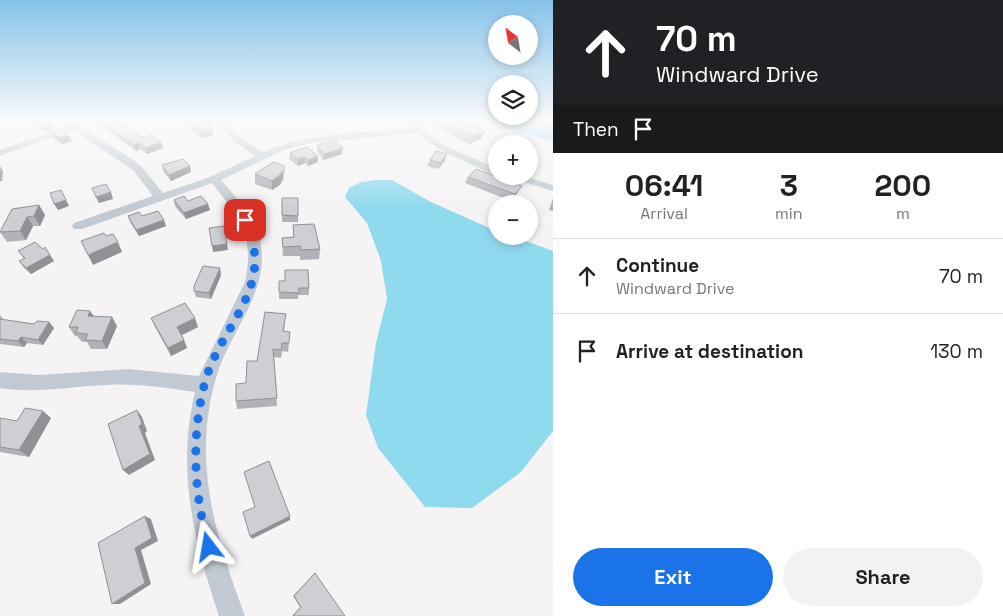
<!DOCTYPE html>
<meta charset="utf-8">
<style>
:root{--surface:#fff;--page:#f2f2f2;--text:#222;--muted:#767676;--line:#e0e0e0;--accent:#1a73e8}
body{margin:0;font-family:"Space Grotesk",sans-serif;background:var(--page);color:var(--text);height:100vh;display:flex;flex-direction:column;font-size:19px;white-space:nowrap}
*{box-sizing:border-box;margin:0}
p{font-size:16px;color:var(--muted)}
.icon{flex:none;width:28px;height:28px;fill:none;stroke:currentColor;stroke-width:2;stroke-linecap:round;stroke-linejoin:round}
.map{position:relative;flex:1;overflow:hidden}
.details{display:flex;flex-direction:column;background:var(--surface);width:450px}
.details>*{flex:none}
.hud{background:#202124;color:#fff;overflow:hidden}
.needle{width:32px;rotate:329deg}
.fabs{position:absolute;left:488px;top:15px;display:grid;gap:10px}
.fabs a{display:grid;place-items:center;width:50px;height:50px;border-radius:50%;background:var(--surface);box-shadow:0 2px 8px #0003;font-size:25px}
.pin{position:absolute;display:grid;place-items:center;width:42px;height:42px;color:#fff;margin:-21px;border-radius:10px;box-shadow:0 2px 8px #0006}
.me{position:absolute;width:55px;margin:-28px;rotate:346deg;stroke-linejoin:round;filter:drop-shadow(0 0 4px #0008)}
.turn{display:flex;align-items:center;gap:18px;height:105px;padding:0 20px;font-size:22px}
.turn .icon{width:65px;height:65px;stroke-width:2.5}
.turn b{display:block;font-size:35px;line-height:42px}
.then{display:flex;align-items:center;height:48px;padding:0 20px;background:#0003;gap:10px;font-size:19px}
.eta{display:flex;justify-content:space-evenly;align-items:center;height:85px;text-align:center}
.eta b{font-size:30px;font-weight:700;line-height:35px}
.button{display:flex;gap:10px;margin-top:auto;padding:10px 20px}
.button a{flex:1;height:58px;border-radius:30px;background:var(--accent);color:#fff;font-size:20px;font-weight:700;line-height:58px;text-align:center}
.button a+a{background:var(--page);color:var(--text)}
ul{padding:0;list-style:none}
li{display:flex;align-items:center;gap:15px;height:75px;padding:0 20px;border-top:1px solid var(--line)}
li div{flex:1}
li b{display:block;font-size:19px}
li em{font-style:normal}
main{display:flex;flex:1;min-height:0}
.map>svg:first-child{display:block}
.water{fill:#90daee}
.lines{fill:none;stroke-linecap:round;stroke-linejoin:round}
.minor{fill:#c1cad2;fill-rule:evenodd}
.wall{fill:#b0b2b7}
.shaded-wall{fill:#909195}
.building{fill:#cdcfd5;stroke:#909195}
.route{stroke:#1a73e8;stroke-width:9;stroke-dasharray:0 16.2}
</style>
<main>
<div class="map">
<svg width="553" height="616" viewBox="0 0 553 616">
<rect width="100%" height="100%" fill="#f5f3f3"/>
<path class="water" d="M494,121H553V142L506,128Z
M376,180H392L431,202L496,231V236H512L553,251V431L521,472L472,508L425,507L378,448L366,415L376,343L387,299L381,261L367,223L345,197L349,188L361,182Z"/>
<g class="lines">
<path class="minor" d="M61,121H72L133,160L142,167L163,193L210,177L255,156L232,140L216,121H225L238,136L263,152C309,132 362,133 411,128L407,124L411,121L446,146L496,168V175L492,174L440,150L417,133L312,143L286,149L221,180C234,196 251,212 258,232C274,283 237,322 220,366C213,385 209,405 207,425C201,492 222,554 245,616H219C194,540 176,472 195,392C166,388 136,383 107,385C71,386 36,394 0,388V372L39,375L129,369L199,376L245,282C255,237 239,217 212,183L82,229H74L72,226L74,223L153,196L134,171L73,130L0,156V150L67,126Z
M505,176H523L553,185V191Z"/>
</g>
<path class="wall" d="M95,121H115L144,138L161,142L163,148L147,154L140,149L136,151Z
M180,121H207L211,123L213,135L202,138Z
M428,121H460L462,124L485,131L481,139L472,142L471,145L437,127L432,123V125Z
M37,122L55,128L45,132L39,128Z
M51,133L72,141L62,144L54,139Z
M317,145L342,154L323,160L317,151Z
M290,153L318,156V162L308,166L305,163L298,166L289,159Z
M430,160H445L438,169L427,166Z
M162,165L190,166L191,172L171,181L163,171Z
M255,174L283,180L281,182V184L272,190L255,184Z
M468,177L518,192L511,201L465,183Z
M282,198L298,216V222H282Z
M553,198V211L549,210Z
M174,200L188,201L210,210L186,219L175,206Z
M39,205L45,215L40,226H33L26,240L7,242L0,232Z
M128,216H142L166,226L139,236L130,222Z
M293,225L320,249L319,259L300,260V256H283L282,238L293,237Z
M18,251L54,261L31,274L24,268L19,261L24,259Z
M221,275L211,299L196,297L194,291Z
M279,281L309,288V295H298V299H279Z
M90,311L94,316L117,326L107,349H91L87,342H82L77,336H75L69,327Z
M0,315L4,320L34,324L49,322L54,328L43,345L27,343L24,347L0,344Z
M151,318L198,327L182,335L184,340L187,348L171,356L155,327Z
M285,323L284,331L290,332L288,352L282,351L281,358L274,357L277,406L237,409L236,401L257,361Z
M0,418L17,421L51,418L29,457L0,452Z
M313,575L345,616H292L300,607L293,596Z"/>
<path class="shaded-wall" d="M52,123L55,128L45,132L42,126Z
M211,123V129L206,124Z
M212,129L213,135L202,138L201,132Z
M485,131L481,139L472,142L474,138V135Z
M69,135L72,141L62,144L59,138Z
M161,142L163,148L147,154L146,148Z
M139,143L140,149L136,151L134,145Z
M343,148L342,154L323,160L324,154Z
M447,154L445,160L438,169L441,163Z
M318,156V162L308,166V160Z
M305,157V163L298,166V159Z
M0,166L3,171L2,181H0Z
M190,166L191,172L171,181L169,175Z
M284,171L283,180L281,182V184L272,190V181Z
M522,186L518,192L511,201L515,194Z
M61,190L69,206L58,210L54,204Z
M111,192L113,199L99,203L96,197Z
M208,204L210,210L186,219L184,213Z
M39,205L45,215L40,226L34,216Z
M27,217L33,226L26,240L20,231Z
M164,220L166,226L139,236L136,230Z
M118,242L122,252L93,265L88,255Z
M227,244L228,250L213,252L212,246Z
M50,255L54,261L31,274L26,268Z
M220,268L221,275L211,299L209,293Z
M90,311L96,320L88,316Z
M112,317L117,326L107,349L102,341Z
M195,318L198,327L180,336L177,327Z
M49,322L54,328L43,345L38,340Z
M21,337L27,343L24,347L18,341Z
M184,340L187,348L171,356L168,348Z
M137,410L142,417L147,431L145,433L155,460L129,475L123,470L139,426Z
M43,411L51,418L29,457L19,450Z
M145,516L151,519L158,541L141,550L151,584L120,604H112L135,548Z
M290,516V520L252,539L250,536Z"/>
<path class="building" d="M37,121H50L52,123L42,126L37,122Z
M100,121H115L144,138L152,135L161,142L146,148L139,143L134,145Z
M186,121H207L211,123L206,124L212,129L201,132Z
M441,121H460L462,124L471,125L485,131L474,135V138Z
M61,129L69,135L59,138L51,133Z
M336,141L343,148L324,154L317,145Z
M307,147L318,156L308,160L305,157L298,159L290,153Z
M436,151L447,154L441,163L430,160Z
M183,159L190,166L169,175L162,165Z
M274,162L284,166V171L280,174H281L272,181L255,174Z
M476,169L522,186L515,194L468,177Z
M106,184L111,192L96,197L92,188Z
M61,190L66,200L54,204L50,193Z
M184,196L188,201L201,196L208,204L184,213L174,200Z
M282,198H298V216L282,215Z
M39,205L34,216L27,217L20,231L0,232L12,209Z
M158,211L164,220L136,230L128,216L139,212L142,216Z
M314,224L320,249L301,250L300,246L283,247L282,238L294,237L293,225Z
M224,226L227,244L212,246L209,228Z
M104,233L106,236L113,234L118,242L88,255L81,241Z
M35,242L43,249L45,247L50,255L26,268L19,261L25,258L18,251Z
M203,266L220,268L209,293L194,291V286Z
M285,270H308L309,288H299V293L279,292V281H285Z
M185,303L195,318L177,327L184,340L168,348L151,318Z
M77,310L90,311L88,316L112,317L102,341L85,340L88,334L76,333L78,327H69Z
M265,312L286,314L283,331L290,332L289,343H282L281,350L273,349L277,398L236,401V384L246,383L247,361H257Z
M0,319L34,324L37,321L49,322L38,340L21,337L18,341L0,339Z
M25,408L43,411L19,450L0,447V418L17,421Z
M137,410L142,424L139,426L150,454L123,470L108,424Z
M269,461L290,516L250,536L243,512L255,507L244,472Z
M145,516L152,538L135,548L145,583L112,604L98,543Z
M315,573L345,616H293L301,607L294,596Z"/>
<linearGradient id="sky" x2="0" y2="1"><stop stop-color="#85c3ea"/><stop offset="0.58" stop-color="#fafafa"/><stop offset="1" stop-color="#fafafa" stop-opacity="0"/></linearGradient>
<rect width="553" height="208" fill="url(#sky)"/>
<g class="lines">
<path class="route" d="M209,547C194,495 191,439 204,386C219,324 278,290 245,220"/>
</g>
</svg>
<div class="fabs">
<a><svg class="needle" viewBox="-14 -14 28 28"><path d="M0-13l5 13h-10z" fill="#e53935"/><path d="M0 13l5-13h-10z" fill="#767676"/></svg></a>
<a><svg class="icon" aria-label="layers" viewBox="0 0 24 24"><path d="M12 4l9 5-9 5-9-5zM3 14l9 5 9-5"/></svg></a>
<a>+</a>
<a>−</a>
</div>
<div class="pin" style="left:245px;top:220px;background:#d93025"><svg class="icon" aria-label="arrive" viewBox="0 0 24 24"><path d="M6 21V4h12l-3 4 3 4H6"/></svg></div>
<svg class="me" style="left:209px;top:547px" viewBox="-20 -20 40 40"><path d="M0-17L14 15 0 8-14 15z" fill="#1a73e8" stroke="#fff" stroke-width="4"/></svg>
</div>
<section class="details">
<div class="hud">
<div class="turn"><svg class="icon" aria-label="ahead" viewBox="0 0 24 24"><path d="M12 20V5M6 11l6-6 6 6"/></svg><div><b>70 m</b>Windward Drive</div></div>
<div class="then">Then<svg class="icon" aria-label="arrive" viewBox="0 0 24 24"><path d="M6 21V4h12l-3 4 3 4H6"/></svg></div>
</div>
<div class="eta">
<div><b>06:41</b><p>Arrival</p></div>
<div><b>3</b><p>min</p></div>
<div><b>200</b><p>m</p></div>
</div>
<ul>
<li><svg class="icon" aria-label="ahead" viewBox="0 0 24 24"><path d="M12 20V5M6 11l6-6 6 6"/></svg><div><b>Continue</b><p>Windward Drive</p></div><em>70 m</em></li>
<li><svg class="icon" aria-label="arrive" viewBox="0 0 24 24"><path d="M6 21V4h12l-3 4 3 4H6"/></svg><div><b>Arrive at destination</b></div><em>130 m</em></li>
</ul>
<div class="button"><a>Exit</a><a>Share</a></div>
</section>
</main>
